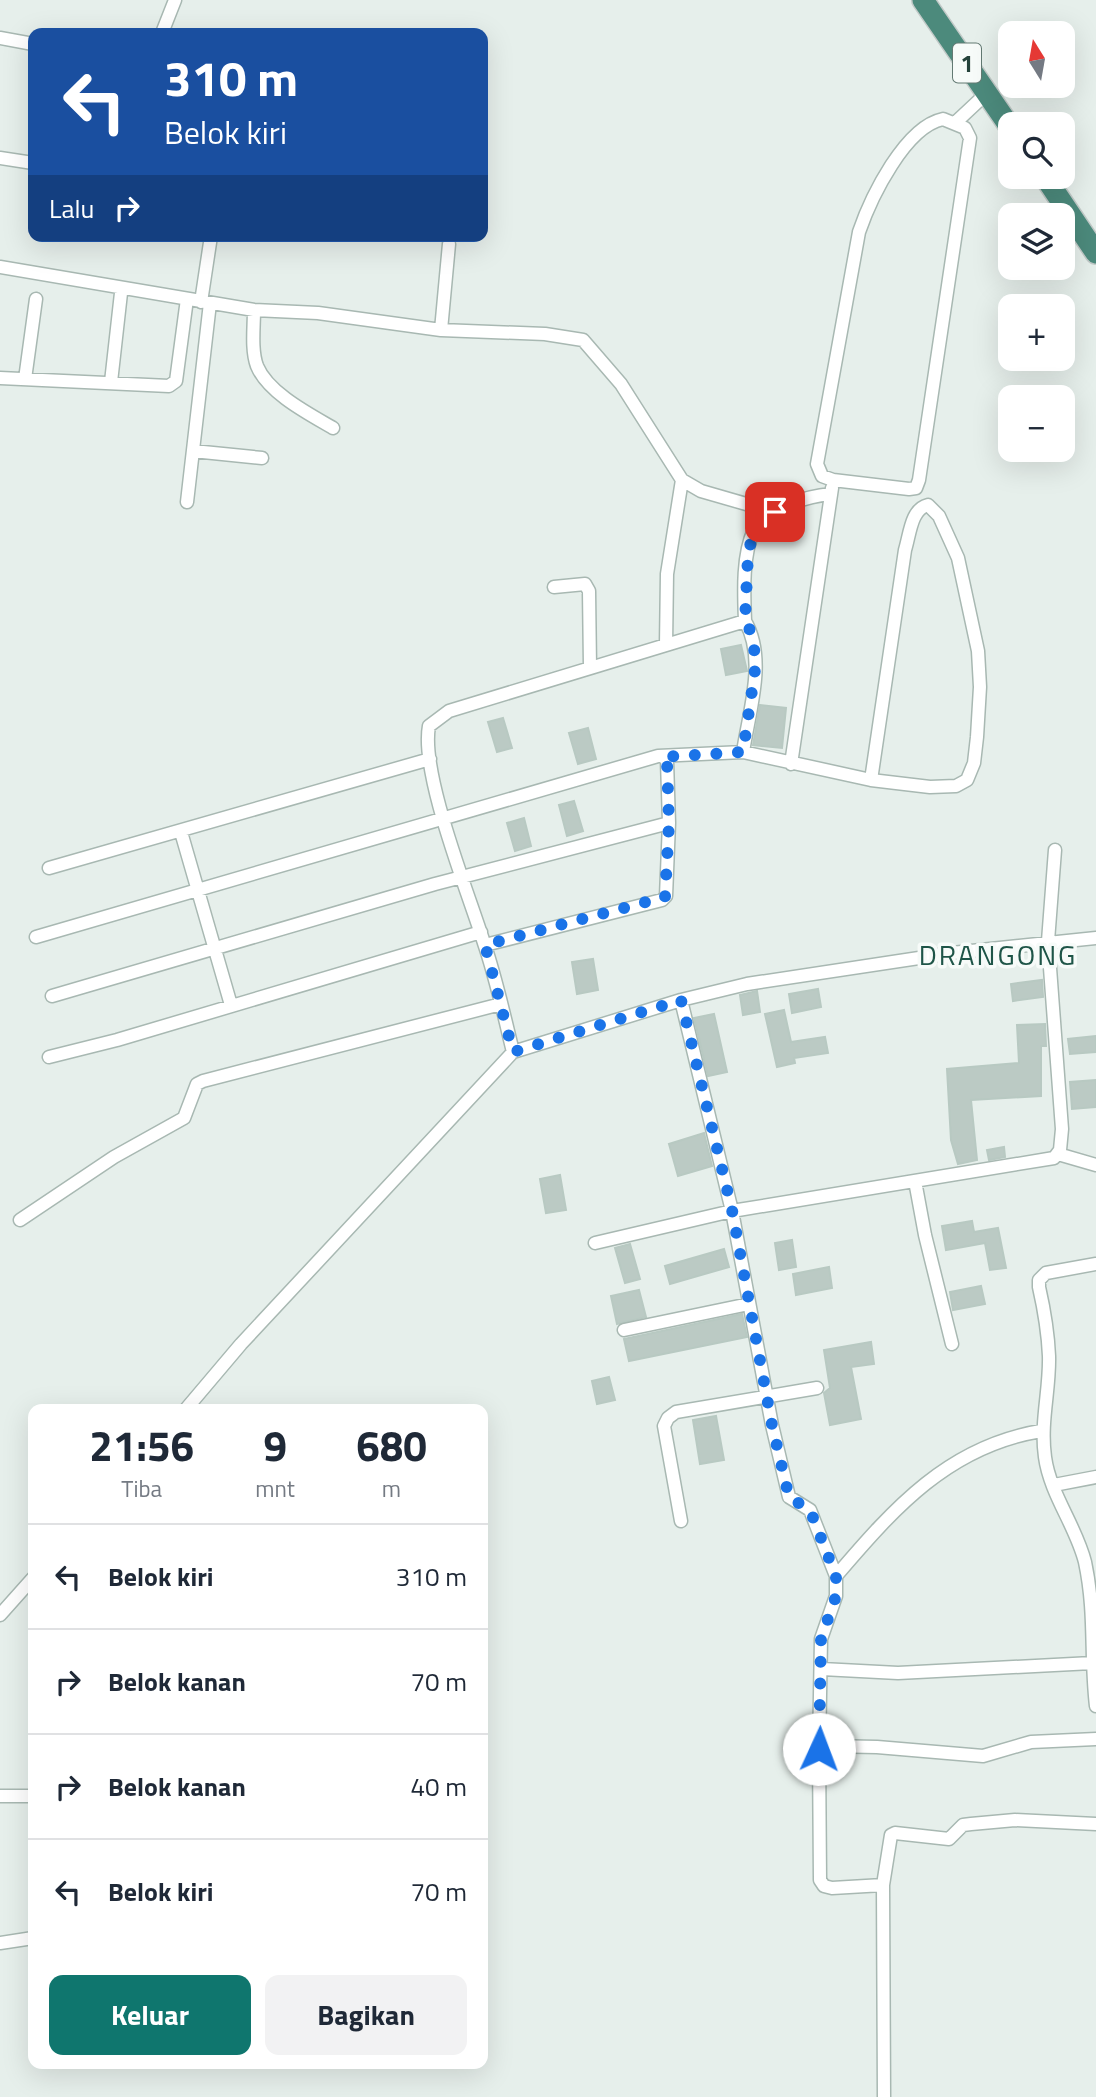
<!DOCTYPE html>
<html lang="id">
<meta charset="utf-8">
<style>
:root{--surface:#fff;--page:#f2f2f3;--text:#1f2937;--muted:#747a83;--line:#e0e1e3;--accent:#0f766e}
body{margin:0;font-family:"Titillium Web",sans-serif;background:var(--page);color:var(--text);height:100vh;display:flex;flex-direction:column;font-size:26px;white-space:nowrap}
*{box-sizing:border-box;margin:0}
p{font-size:23px;color:var(--muted)}
.icon{flex:none;width:38px;height:38px;fill:none;stroke:currentColor;stroke-width:2;stroke-linecap:round;stroke-linejoin:round}
.map{position:relative;flex:1;overflow:hidden}
.drawer{position:absolute;left:28px;top:1404px;width:460px;height:665px;display:flex;flex-direction:column;background:var(--surface);border-radius:14px;box-shadow:0 7px 28px #0002}
.drawer>*{flex:none}
.guide{position:absolute;left:28px;top:28px;width:460px;height:214px;border-radius:14px;box-shadow:0 7px 28px #0002;background:#1a4fa0;color:#fff;overflow:hidden}
.needle{width:46px;rotate:349deg}
.fabs{position:absolute;left:998px;top:21px;display:grid;gap:14px}
.fabs a{display:grid;place-items:center;width:77px;height:77px;border-radius:14px;background:var(--surface);box-shadow:0 7px 28px #0002;font-size:35px}
.pin{position:absolute;display:grid;place-items:center;width:60px;height:60px;color:#fff;margin:-30px;border-radius:14px;box-shadow:0 4px 10px #0006}
.me{position:absolute;width:77px;margin:-38px;rotate:2deg;stroke-linejoin:round;filter:drop-shadow(0 0 5px #0008)}
.turn{display:flex;align-items:center;gap:24px;height:147px;padding:0 21px;font-size:32px}
.turn .icon{width:91px;height:91px;stroke-width:2.5}
.turn b{display:block;font-size:49px;line-height:60px}
.then{display:flex;align-items:center;height:66px;padding:0 21px;background:#0003;gap:14px;font-size:26px}
.eta{display:flex;justify-content:space-evenly;align-items:center;height:119px;text-align:center}
.eta b{font-size:42px;font-weight:700;line-height:49px}
.button{display:flex;gap:14px;margin-top:auto;padding:14px 21px}
.button a{flex:1;height:80px;border-radius:14px;background:var(--accent);color:#fff;font-size:28px;font-weight:700;line-height:80px;text-align:center}
.button a+a{background:var(--page);color:var(--text)}
ul{padding:0;list-style:none}
li{display:flex;align-items:center;gap:21px;height:105px;padding:0 21px;border-top:2px solid var(--line)}
li div{flex:1}
li b{display:block;font-size:26px}
li em{font-style:normal}
.map>svg:first-child{display:block}
.building{fill:#bbcac4;stroke:#b8c9c2;stroke-width:2}
.lines{fill:none;stroke-linecap:round;stroke-linejoin:round}
.minor-casing{stroke:#a8b8b2;stroke-width:15}
.trunk-casing{stroke:#c2cac8;stroke-width:24}
.minor{stroke:#fff;stroke-width:12}
.trunk{stroke:#4c8a7c;stroke-width:21}
.route{stroke:#1a73e8;stroke-width:12;stroke-dasharray:0 21.6}
.labels{text-anchor:middle;dominant-baseline:central;stroke-width:7;stroke-linejoin:round;paint-order:stroke}
.shield{fill:#f7fbf9;stroke:#637a73;stroke-width:2}
.shield-label{font-size:23px;font-weight:bold;fill:#24423a}
.quarter-label{font-size:28px;letter-spacing:2px;fill:#1f5548;stroke:#f7fbf9}
</style>
<div class="map">
<svg width="1096" height="2097" viewBox="0 0 1096 2097">
<rect width="100%" height="100%" fill="#e6efeb"/>
<path class="building" d="M741,645L747,671L726,675L721,649Z
M760,705L786,708L782,748L753,745Z
M503,718L512,748L497,752L488,722Z
M588,728L596,759L578,764L569,733Z
M574,801L583,831L567,836L559,805Z
M524,818L531,846L515,851L507,823Z
M593,959L598,990L577,994L572,962Z
M1042,980L1043,997L1013,1001L1011,984Z
M818,989L821,1007L792,1013L789,994Z
M757,991L760,1012L743,1015L740,995Z
M784,1010L791,1042L825,1037L828,1053L794,1058L795,1063L777,1067L765,1014Z
M714,1014L727,1072L708,1076L694,1018Z
M1045,1024L1046,1046H1041V1096L971,1100L977,1160L958,1164L951,1140L947,1069L1019,1063L1017,1025Z
M1096,1036V1052L1070,1054L1068,1039Z
M1096,1080V1107L1072,1109L1070,1082Z
M704,1133L712,1166L678,1176L669,1144Z
M1004,1147L1005,1157L989,1160L987,1150Z
M560,1175L566,1210L546,1213L540,1179Z
M972,1221L974,1232L998,1228L1006,1268L990,1270L985,1243L946,1250L942,1226Z
M792,1240L796,1267L779,1270L775,1243Z
M630,1244L640,1279L625,1283L615,1248Z
M724,1249L729,1267L670,1284L665,1266Z
M829,1267L832,1288L796,1295L793,1274Z
M981,1286L985,1304L953,1310L950,1292Z
M639,1290L646,1317L617,1324L611,1296Z
M742,1314L747,1337L629,1361L624,1339Z
M871,1342L874,1364L851,1367L861,1419L830,1425L824,1393L830,1388L824,1350Z
M609,1377L615,1400L597,1404L592,1381Z
M716,1416L724,1460L700,1464L693,1420Z"/>
<g class="lines">
<defs>
<path id="minor" d="M162,33L175,0
M0,38L33,44
M943,119L965,128L970,138L919,480L916,488L909,489L833,480L822,476L817,464L859,232C871,197 905,127 943,119Z
M956,122L987,93
M0,158L33,163
M0,267L254,310L318,313L441,330L545,334L583,340L621,384L682,480L667,574L666,645
M201,302L211,236
M254,310C254,327 251,350 257,366C268,393 309,414 333,428
M441,330L449,244
M0,378L169,386L176,381L187,299
M25,379L36,299
M111,382L121,293
M193,451L262,458
M682,480L701,491L774,512
M187,502L210,303
M554,587L585,584L589,591L590,667
M743,752C749,711 767,659 745,621
M791,764L832,488
M181,832L231,1005
M49,868L430,759
M36,937L658,756L743,752L871,780L930,787L956,786L967,780L974,763L977,737L980,687L978,651L958,558L939,516L928,505C911,509 910,534 905,550L871,780
M485,945L662,900L666,896L669,823
M52,996L435,884L669,823L667,761L663,756
M681,1000L732,1211L772,1425L789,1497L810,1510L836,1576V1596L821,1639L819,1750
M513,1052C504,1015 496,978 484,943C468,892 420,773 429,726L449,711L745,621C744,594 742,555 754,530C764,508 809,496 831,494
M49,1057L117,1040L481,932
M1058,1154L1096,1165
M915,1181L925,1235L952,1344
M20,1220L114,1157L184,1118L197,1084L203,1081L501,1004
M595,1243L732,1211L1054,1158L1060,1150L1062,1129L1048,941L1055,850
M1096,1264L1046,1273L1039,1280V1287C1044,1309 1048,1333 1049,1356C1050,1390 1040,1422 1045,1457C1050,1494 1076,1526 1085,1562C1096,1614 1090,1654 1096,1706
M624,1330L749,1304
M186,1409L241,1344L513,1052L681,1000L747,984L952,953L1096,938
M1054,1485L1096,1477
M681,1521L664,1426L668,1418L676,1412L817,1388
M836,1576C894,1508 949,1446 1041,1431
M0,1615L33,1578
M822,1669L898,1673L1092,1663
M0,1796H33
M883,1885L832,1888L824,1886L820,1880L819,1750L827,1746L877,1747L983,1756L1031,1742L1096,1739
M0,1943L33,1938
M884,2097L883,1885L891,1835L895,1833L949,1839L963,1825L971,1824L1015,1820L1096,1824"/>
<path id="trunk" d="M923,0L1010,127
M1045,177L1096,253"/>
</defs>
<use href="#minor" class="minor-casing"/>
<use href="#trunk" class="trunk-casing"/>
<use href="#minor" class="minor"/>
<use href="#trunk" class="trunk"/>
</g>
<g class="lines">
<path class="route" d="M775,512L754,528L748,555L745,621L752,634L756,663L743,752L663,757L667,761L669,823L665,897L485,945L513,1052L681,1000L732,1210L772,1425L789,1497L810,1510L836,1576V1596L821,1639L819,1749"/>
</g>
<g class="labels">
<rect class="shield" x="953" y="43.5" width="28" height="39" rx="5"/>
<g class="shield-label">
<text x="967" y="63">1</text>
</g>
<g class="quarter-label">
<text x="998" y="954">DRANGONG</text>
</g>
</g>
</svg>
<div class="fabs">
<a><svg class="needle" viewBox="-14 -14 28 28"><path d="M0-13l5 13h-10z" fill="#e53935"/><path d="M0 13l5-13h-10z" fill="#747a83"/></svg></a>
<a><svg class="icon" aria-label="search" viewBox="0 0 24 24"><circle cx="10" cy="10" r="6"/><path d="M15 15l6 6"/></svg></a>
<a><svg class="icon" aria-label="layers" viewBox="0 0 24 24"><path d="M12 4l9 5-9 5-9-5zM3 14l9 5 9-5"/></svg></a>
<a>+</a>
<a>−</a>
</div>
<div class="pin" style="left:775px;top:512px;background:#d93025"><svg class="icon" aria-label="arrive" viewBox="0 0 24 24"><path d="M6 21V4h12l-3 4 3 4H6"/></svg></div>
<svg class="me" style="left:819px;top:1749px" viewBox="-20 -20 40 40"><circle r="19" fill="#fff"/><path d="M0-13L10 11 0 6-10 11z" fill="#1a73e8"/></svg>
<div class="guide">
<div class="turn"><svg class="icon" aria-label="left" viewBox="0 0 24 24"><path d="M17 20v-9H6M10 6l-5 5 5 5"/></svg><div><b>310 m</b>Belok kiri</div></div>
<div class="then">Lalu<svg class="icon" aria-label="right" viewBox="0 0 24 24"><path d="M7 20v-9h11M14 6l5 5-5 5"/></svg></div>
</div>
<section class="drawer">
<div class="eta">
<div><b>21:56</b><p>Tiba</p></div>
<div><b>9</b><p>mnt</p></div>
<div><b>680</b><p>m</p></div>
</div>
<ul>
<li><svg class="icon" aria-label="left" viewBox="0 0 24 24"><path d="M17 20v-9H6M10 6l-5 5 5 5"/></svg><div><b>Belok kiri</b></div><em>310 m</em></li>
<li><svg class="icon" aria-label="right" viewBox="0 0 24 24"><path d="M7 20v-9h11M14 6l5 5-5 5"/></svg><div><b>Belok kanan</b></div><em>70 m</em></li>
<li><svg class="icon" aria-label="right" viewBox="0 0 24 24"><path d="M7 20v-9h11M14 6l5 5-5 5"/></svg><div><b>Belok kanan</b></div><em>40 m</em></li>
<li><svg class="icon" aria-label="left" viewBox="0 0 24 24"><path d="M17 20v-9H6M10 6l-5 5 5 5"/></svg><div><b>Belok kiri</b></div><em>70 m</em></li>
</ul>
<div class="button"><a>Keluar</a><a>Bagikan</a></div>
</section>
</div>
